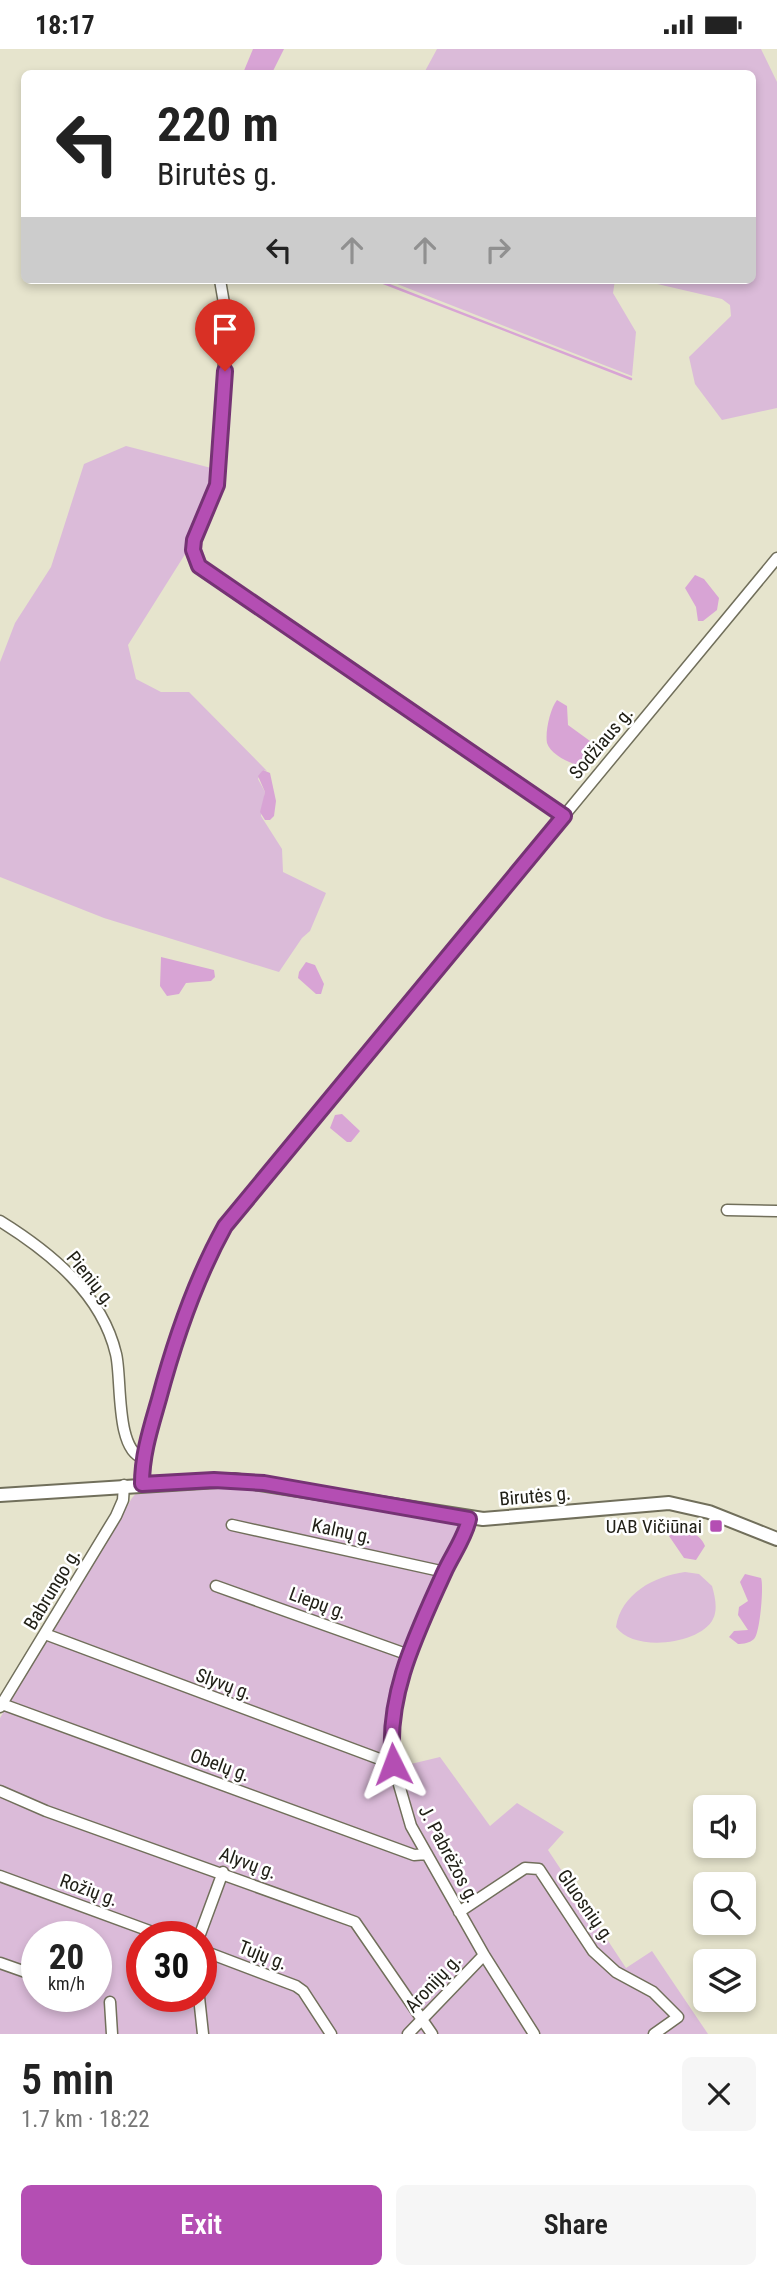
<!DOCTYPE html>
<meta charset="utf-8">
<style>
:root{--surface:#fff;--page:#f6f6f6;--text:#222;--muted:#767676;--accent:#b44eb3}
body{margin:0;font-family:"Roboto Condensed",sans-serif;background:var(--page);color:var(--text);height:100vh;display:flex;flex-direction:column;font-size:26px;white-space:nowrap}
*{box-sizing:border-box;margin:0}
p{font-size:23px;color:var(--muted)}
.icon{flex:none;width:38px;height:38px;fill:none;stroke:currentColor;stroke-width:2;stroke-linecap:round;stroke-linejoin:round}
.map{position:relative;height:1985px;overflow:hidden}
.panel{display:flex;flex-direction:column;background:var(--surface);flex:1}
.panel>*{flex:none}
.guide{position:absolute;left:21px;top:21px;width:735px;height:214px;border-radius:10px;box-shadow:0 4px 10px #0003;background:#fff;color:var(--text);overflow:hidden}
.fabs{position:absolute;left:693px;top:1746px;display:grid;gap:14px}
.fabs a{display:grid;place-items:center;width:63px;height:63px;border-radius:10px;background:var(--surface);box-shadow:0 4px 10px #0003;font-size:35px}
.speed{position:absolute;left:21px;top:1872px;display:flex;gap:14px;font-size:35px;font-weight:700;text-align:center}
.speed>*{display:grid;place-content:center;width:91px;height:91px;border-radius:50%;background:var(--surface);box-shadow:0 4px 10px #0003;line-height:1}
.speed small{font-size:18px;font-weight:400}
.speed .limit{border:10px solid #d22;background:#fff;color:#111}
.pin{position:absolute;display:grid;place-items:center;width:60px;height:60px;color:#fff;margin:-72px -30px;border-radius:50% 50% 50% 0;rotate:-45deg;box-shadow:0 0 7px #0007}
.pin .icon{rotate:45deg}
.me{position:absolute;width:77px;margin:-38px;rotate:357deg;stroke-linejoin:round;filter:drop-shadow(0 0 5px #0008)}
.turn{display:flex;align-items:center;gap:24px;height:147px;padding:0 21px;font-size:32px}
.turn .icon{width:91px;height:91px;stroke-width:2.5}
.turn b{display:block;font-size:49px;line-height:60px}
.lanes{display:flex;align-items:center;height:66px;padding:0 21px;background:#0003;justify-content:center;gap:35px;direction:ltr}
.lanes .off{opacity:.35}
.round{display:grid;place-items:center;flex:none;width:74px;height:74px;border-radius:10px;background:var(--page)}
.summary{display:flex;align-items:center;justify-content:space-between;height:119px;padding:0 21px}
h1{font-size:42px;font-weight:600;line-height:52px}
.cta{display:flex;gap:14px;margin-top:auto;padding:14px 21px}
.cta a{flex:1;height:80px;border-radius:10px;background:var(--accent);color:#fff;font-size:28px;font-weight:600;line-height:80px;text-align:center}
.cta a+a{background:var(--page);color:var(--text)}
.status{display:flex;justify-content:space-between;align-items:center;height:49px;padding:0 35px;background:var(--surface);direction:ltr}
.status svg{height:19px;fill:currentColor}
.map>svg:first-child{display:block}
.green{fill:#dbbbd9;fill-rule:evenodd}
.water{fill:#d8a4d5}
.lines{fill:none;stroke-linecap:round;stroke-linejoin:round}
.stream{stroke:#d8a4d5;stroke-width:2.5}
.minor-casing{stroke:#716f5b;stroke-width:13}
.major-casing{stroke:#716f5b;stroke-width:16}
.minor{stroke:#fff;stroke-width:10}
.major{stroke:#fff;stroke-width:12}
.route-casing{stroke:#753374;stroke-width:18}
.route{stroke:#b44eb3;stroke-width:12}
.poi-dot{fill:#b44eb3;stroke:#fff;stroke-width:2.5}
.labels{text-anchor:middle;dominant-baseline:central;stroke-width:5;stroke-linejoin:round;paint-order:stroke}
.street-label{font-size:19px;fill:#212017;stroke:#fff}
.poi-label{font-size:19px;fill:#212017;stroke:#fff;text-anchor:end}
</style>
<div class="status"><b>18:17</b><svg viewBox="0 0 49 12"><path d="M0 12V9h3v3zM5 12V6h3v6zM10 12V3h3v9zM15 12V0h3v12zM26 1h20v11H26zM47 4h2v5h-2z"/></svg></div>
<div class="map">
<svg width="777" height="1985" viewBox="0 0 777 1985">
<rect width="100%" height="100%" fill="#e6e4cd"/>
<path class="green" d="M437,0H761L777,33V359L722,371L695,335L689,308L731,267L730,256L722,250L640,231H752V24H424Z
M387,231H615L613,244L636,283L632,327Z
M126,397L219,421L194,491L128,596L136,630L161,643H189L267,722L263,721L258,730L265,743L261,767L282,800L283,823L326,844L310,882L302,889L279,923L104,869L0,828V613L15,574L51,518L84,415Z
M206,1435L255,1438L461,1476C428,1551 376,1634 390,1720L440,1708L490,1777L517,1754L564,1783L548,1801L626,1919L652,1902L708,1985H0V1669L132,1449L140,1440ZM37,1888H96V1948H37ZM142,1888H201V1948H142Z
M685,1523L699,1525L712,1537C715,1548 718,1560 713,1570C701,1595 634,1604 616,1578C621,1545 654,1527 685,1523Z"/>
<path class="water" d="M253,0H284L272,24H243Z
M695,526L704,530L719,549L717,561L703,572H698L696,558L685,539Z
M557,651L567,657L568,676L601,700L600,706L589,717C577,719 551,707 547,694C545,683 550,660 557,651Z
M263,721L270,724L276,752L274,767L270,771H265L260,763L265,743L258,727Z
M161,908L214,921L215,928L211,932L186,934L179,945L167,947L160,937Z
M306,913L315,916L324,935L321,945H316L298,929L299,923Z
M342,1065L360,1082L351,1093H347L330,1079L335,1066Z
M676,1479C687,1479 701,1486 705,1497L696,1511L684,1509L669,1487Z
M745,1525L761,1529C764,1536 760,1585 754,1590C750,1594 743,1595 738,1595L729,1588L734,1582L748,1581L738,1566L739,1558L748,1552L740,1533Z"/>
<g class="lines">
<path class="stream" d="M376,231L631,330"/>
<defs>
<path id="minor" d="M220,231L226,266L219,421L217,436L194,491L193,501L199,517L564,767
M727,1161L777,1162
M0,1172C50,1203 102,1245 116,1305C122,1329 115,1401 143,1409
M142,1435C142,1405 151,1378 159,1350C175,1290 195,1231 225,1177L777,509
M469,1470L409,1606L399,1639L391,1680L393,1715L411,1777L484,1906L534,1985
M232,1476L445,1523
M216,1537L409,1606
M45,1585L393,1715
M2,1655L414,1806L427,1805
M0,1658L116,1467L123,1451L124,1436
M0,1742L46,1762L355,1873L432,1985
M0,1827L166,1888
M459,1863L525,1819L539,1820L593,1902L616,1923L653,1943L678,1968L654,1985
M199,1888L223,1823
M201,1901L296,1937L303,1942L331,1985
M0,1914L37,1927
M199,1948L203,1985
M110,1953L112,1985
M408,1985L484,1906"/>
<path id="major" d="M0,1446L234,1431L483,1470L669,1454L709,1463L777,1490"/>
</defs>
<use href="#minor" class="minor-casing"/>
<use href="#major" class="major-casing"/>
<use href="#minor" class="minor"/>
<use href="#major" class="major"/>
</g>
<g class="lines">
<defs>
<path id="route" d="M225,322L217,436L194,491L193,501L199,517L564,767L225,1177C195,1231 175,1290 159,1350C151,1378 142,1405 142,1435L214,1431L264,1434L469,1470C465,1489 452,1506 444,1524C417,1584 385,1647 393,1715"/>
</defs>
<use href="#route" class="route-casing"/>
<use href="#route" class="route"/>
</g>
<rect class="poi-dot" x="709" y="1470" width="14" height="14" rx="3.5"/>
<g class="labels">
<g class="street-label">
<text transform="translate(601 694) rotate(-50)">Sodžiaus g.</text>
<text transform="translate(91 1230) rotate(51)">Pienių g.</text>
<text transform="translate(535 1447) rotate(-5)">Birutės g.</text>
<text transform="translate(342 1482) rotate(12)">Kalnų g.</text>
<text transform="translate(52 1540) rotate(-59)">Babrungo g.</text>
<text transform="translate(318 1554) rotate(20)">Liepų g.</text>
<text transform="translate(224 1635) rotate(20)">Slyvų g.</text>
<text transform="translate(220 1716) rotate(20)">Obelų g.</text>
<text transform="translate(449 1805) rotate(62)">J. Pabrėžos g.</text>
<text transform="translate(248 1814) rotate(20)">Alyvų g.</text>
<text transform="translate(89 1841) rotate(20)">Rožių g.</text>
<text transform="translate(586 1857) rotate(55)">Gluosnių g.</text>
<text transform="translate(263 1906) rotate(21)">Tujų g.</text>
<text transform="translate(433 1934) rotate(-47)">Aronijų g.</text>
</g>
<g class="poi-label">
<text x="702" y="1477">UAB Vičiūnai</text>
</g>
</g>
</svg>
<div class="fabs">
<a><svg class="icon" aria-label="sound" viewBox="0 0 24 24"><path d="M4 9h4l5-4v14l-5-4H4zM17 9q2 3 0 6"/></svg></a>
<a><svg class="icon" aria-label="search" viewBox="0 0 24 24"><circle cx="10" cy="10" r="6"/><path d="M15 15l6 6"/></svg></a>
<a><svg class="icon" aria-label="layers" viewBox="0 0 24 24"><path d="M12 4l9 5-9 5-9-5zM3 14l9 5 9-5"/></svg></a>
</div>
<div class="speed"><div>20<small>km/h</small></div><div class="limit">30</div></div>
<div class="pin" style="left:225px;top:322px;background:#d93025"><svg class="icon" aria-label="arrive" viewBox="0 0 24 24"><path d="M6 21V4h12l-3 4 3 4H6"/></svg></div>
<svg class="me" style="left:393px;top:1715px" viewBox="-20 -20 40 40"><path d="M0-17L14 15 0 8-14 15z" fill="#b44eb3" stroke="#fff" stroke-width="4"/></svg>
<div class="guide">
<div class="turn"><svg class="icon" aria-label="left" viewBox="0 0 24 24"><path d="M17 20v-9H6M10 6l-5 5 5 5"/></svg><div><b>220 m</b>Birutės g.</div></div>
<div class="lanes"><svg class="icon" aria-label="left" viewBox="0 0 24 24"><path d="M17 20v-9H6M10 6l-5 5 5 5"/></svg><svg class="icon off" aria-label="ahead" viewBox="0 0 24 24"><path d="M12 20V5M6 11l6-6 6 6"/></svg><svg class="icon off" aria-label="ahead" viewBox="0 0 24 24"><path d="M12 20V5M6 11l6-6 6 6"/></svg><svg class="icon off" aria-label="right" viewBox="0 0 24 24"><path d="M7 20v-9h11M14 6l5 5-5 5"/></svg></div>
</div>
</div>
<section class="panel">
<div class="summary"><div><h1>5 min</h1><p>1.7 km · 18:22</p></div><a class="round"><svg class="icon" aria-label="close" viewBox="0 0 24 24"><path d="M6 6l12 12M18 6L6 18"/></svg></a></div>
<div class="cta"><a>Exit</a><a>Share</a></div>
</section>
